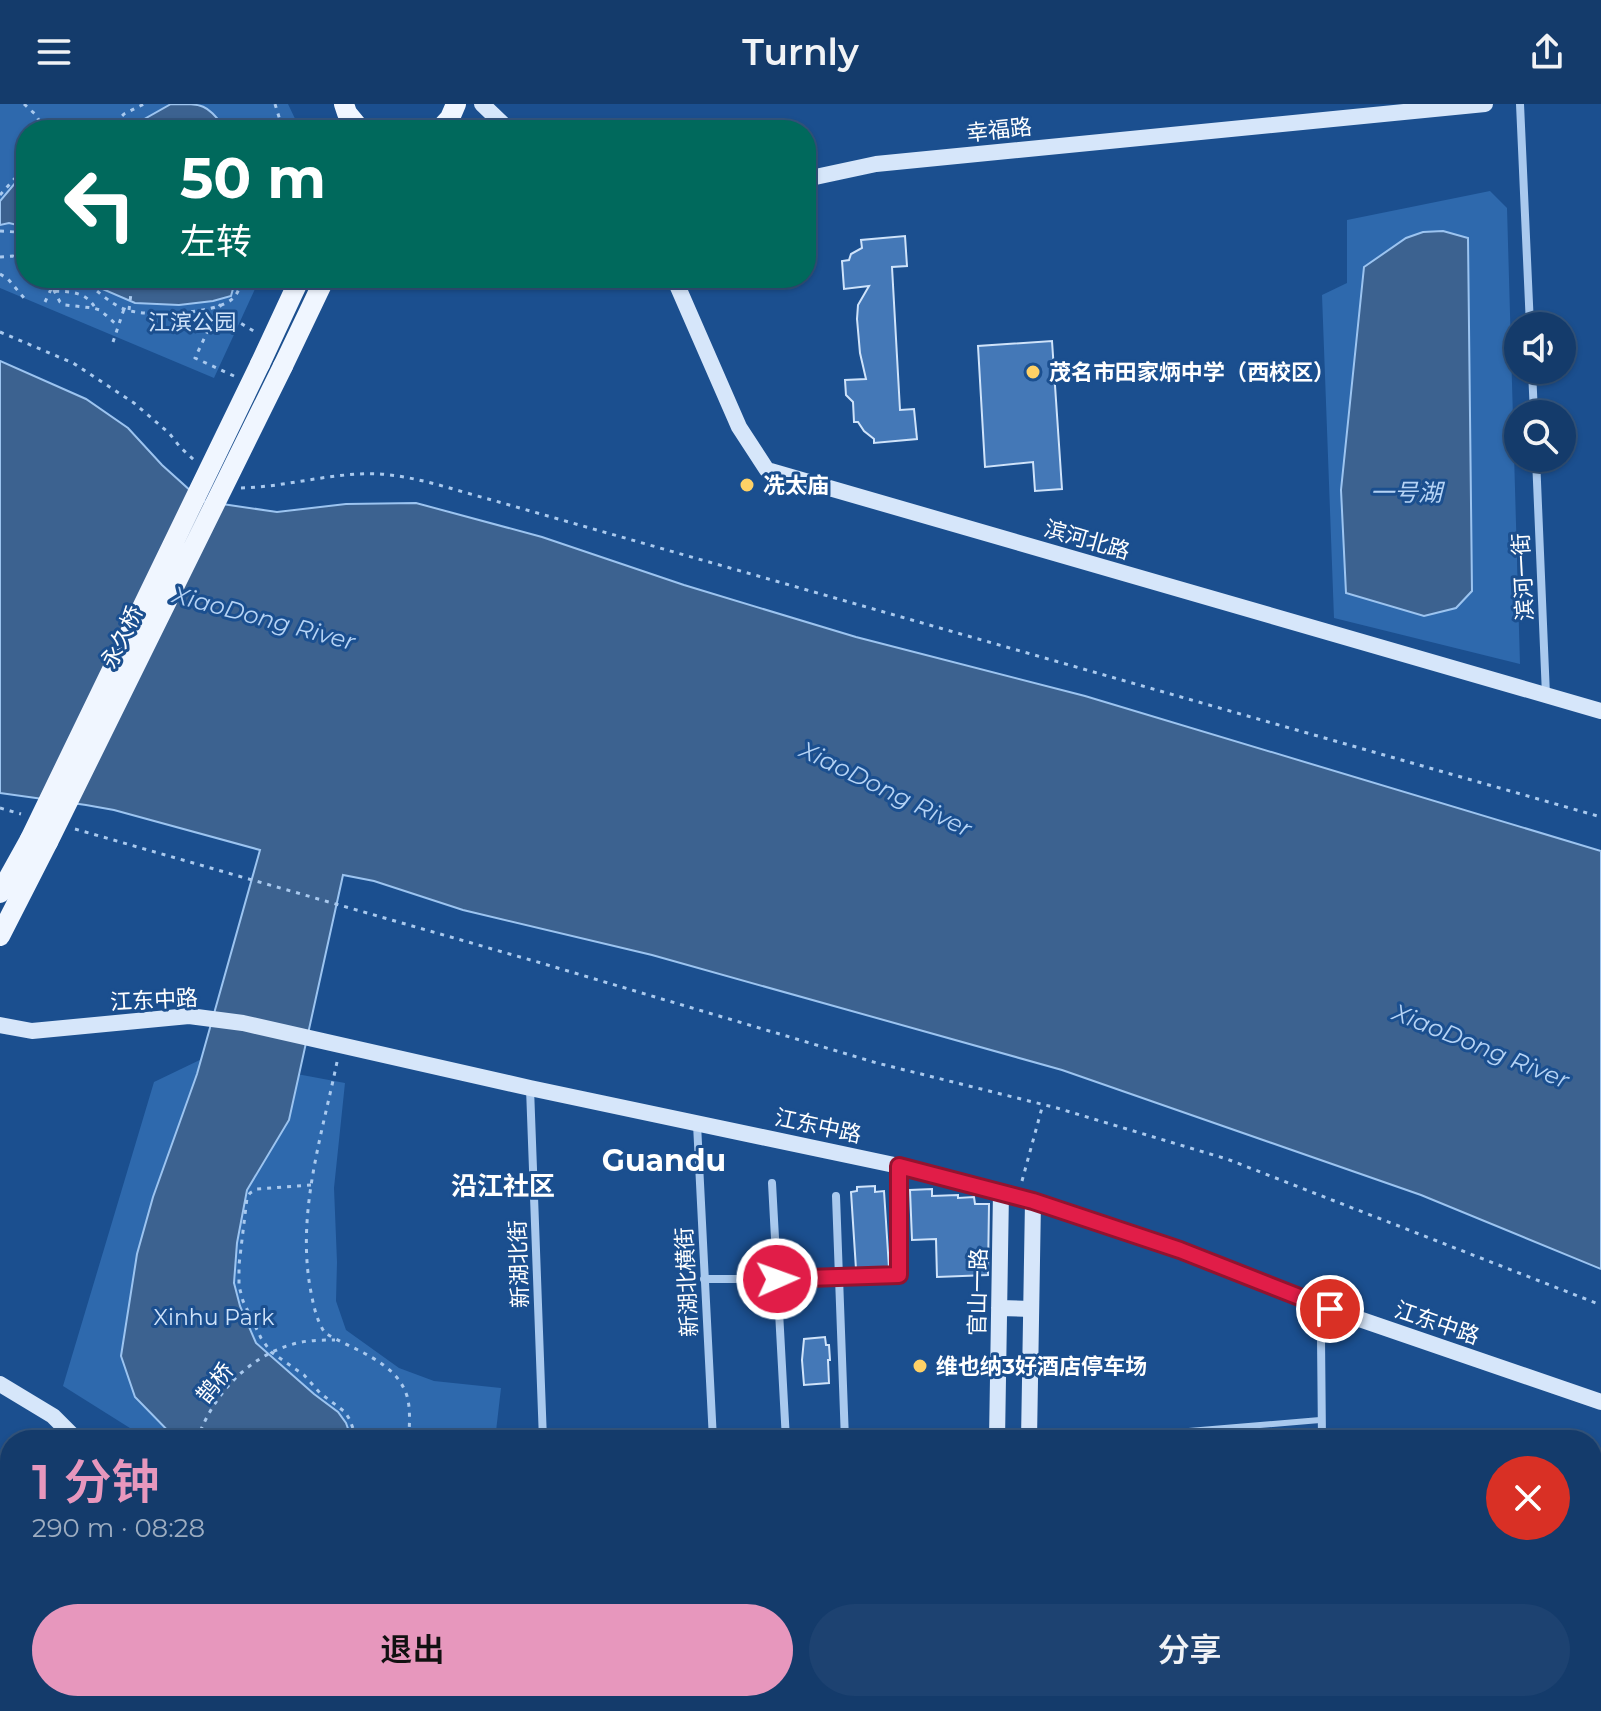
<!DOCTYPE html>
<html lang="zh">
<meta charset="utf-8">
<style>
:root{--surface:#143b6b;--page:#1d4271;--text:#f1f3f6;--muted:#9dadc1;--line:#33557e;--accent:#e797bd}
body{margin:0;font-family:Montserrat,"Noto Sans SC",sans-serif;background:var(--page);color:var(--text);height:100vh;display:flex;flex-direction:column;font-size:30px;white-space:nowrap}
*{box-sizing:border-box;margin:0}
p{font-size:26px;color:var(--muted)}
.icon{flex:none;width:44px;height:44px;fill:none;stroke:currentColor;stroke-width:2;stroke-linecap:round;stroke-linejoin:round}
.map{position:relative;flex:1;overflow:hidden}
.drawer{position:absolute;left:0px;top:1326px;width:1602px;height:282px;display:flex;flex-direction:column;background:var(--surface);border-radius:32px 32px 0 0;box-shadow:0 2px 6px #0004,0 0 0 2px var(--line)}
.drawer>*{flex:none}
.top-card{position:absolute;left:16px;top:16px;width:800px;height:168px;border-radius:32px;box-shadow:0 2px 6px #0004,0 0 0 2px var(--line);background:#00695c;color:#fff;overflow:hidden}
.tools{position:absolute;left:1504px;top:208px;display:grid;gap:16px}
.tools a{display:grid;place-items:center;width:72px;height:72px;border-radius:50%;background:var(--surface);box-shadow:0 2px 6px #0004,0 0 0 2px var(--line);font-size:40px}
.pin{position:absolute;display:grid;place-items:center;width:68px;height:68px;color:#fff;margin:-34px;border:4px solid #fff;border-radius:50%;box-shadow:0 2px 8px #0007}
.me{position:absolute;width:88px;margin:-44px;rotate:88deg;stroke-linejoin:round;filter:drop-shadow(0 0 6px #0008)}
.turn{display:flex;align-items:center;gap:28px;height:168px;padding:0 32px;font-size:36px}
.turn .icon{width:104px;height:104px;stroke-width:2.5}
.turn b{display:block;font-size:56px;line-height:68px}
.round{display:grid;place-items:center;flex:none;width:84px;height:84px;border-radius:42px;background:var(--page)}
.headline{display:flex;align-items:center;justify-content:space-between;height:136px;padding:0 32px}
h1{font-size:48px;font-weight:600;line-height:60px;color:var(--accent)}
.cta{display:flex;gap:16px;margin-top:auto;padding:16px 32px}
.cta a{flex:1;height:92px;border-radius:48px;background:var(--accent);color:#111;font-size:32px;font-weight:600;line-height:92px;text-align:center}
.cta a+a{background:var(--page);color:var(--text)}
header{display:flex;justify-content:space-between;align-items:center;height:104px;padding:0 32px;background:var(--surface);font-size:36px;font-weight:600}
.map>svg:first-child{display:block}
.green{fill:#2e69ad}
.water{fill:#3c6290;stroke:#9cc4f0;stroke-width:2}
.building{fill:#4478b7;stroke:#cfe3fa;stroke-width:2}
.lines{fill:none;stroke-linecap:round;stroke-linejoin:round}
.path{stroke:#a9c9ee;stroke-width:3;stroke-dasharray:4 6;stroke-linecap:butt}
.lane{stroke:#a9c9ee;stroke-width:6}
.street{stroke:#a9c9ee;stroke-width:8}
.secondary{stroke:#d6e6fa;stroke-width:16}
.primary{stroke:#f0f6ff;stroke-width:20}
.primary-bridge{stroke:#f0f6ff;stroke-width:20}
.route-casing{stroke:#92132f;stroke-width:20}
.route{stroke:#e11d48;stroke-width:14}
.poi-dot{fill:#ffd166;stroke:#1b4f8f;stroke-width:3}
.labels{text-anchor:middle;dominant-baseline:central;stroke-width:6;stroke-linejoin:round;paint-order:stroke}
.street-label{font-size:22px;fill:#fff;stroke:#1b4f8f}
.park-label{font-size:22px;fill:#cfe3fa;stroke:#1b4f8f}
.poi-label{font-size:22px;font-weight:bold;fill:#fff;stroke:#1b4f8f;text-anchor:start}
.water-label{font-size:24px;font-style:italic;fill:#b5d3f5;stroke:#1b4f8f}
.quarter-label{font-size:26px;font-weight:bold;fill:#fff;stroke:#1b4f8f}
.district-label{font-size:30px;font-weight:bold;fill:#fff;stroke:#1b4f8f}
</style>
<header><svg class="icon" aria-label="menu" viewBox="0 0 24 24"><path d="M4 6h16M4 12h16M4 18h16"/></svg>Turnly<svg class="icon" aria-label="share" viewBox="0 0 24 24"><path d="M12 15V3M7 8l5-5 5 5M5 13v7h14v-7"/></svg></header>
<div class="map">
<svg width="1601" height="1607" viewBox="0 0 1601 1607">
<rect width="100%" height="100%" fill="#1b4f8f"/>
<path class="green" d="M0,0H288L298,21L299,26H26V174H260L214,274L0,184Z
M1490,87L1507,104L1520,560L1334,514L1322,191L1347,179V116Z
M206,953L345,979L334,1084L337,1158L336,1197L346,1226L399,1264L434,1277L501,1284L495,1336H149L63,1282L154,978Z
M144,1598H520L521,1607H143Z"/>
<path class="water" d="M171,0C207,0 205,0 227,26H125Z
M26,66V123L9,119L0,121V97Z
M1443,127L1468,134L1472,487L1456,504L1424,512L1346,489L1341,386L1364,163L1406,134L1423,128Z
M90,174H236L231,192L213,197L179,201L135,199L100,184Z
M0,257L86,295L128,324L162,361L202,397L277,408L346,400L416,399L542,433L684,481L856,533L1085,592L1601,747V1165L1421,1091L1062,966L652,851L463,806L374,777L343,771L289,1016L247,1086L237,1139L234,1179L240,1202L256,1239L314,1290L338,1308L346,1319L352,1336H177L135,1293L121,1252L137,1150L153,1093L197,970L260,746L114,706L86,701L0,689Z
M253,1598H402L403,1607H250Z"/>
<path class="building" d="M905,132L907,162L892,163L900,306L914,305L917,335L874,339V335L864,327L858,318H854L853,298L846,291L845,276L866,275L860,249L857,215L858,201L869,182L844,185L842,157L849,156L851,150L862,144L861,136Z
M1052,237L1062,385L1035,387L1033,358L985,363L978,242Z
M875,1082V1088L884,1087L889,1164L856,1165L851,1088L857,1087V1083Z
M932,1085V1092L958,1091V1094L974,1093L975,1100H989L988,1171L937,1173L936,1135L912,1136L910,1086Z
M825,1233L826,1241H829L830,1256H828L829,1279L804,1281L802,1256L804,1235Z"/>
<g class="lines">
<path class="path" d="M24,0L36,11L44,26
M275,0L283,26
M108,26L124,10L144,0
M0,91L26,62
M0,127L16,128L26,133
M0,153L13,152L26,158
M0,170L8,175L24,194
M45,174L49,177L51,174
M82,174C95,185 111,201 127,206C149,213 213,210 231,196C238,191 240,182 242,174
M49,177L60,198L65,201L93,204L100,206L118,222
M55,187C73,188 86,188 96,205
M45,198L52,183
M129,206L131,189
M0,228L73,259L134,299L169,329L180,343L194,356
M113,238L124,205
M234,272L195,254L220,201L232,214L257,229
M241,384C281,383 319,372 359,370C403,367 450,385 492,396L1601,713
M0,704L21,710
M75,725L541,859L877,959L1057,1004L1227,1055L1601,1201
M337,958C322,1031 297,1107 310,1183C313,1199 316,1216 325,1229C353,1246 396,1257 407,1292C411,1306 409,1322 409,1336
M1022,1077L1043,1000
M311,1081L257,1085L250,1089L247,1094L239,1161V1182L243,1197L261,1234L271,1248L304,1271L320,1289L345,1308L350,1316L357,1336
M197,1336C213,1290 249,1251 297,1239C310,1236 323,1236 335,1236
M424,1598L426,1607
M194,1606L199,1605L208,1598
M220,1607L223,1598"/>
<path class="lane" d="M1118,1336L1117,1333L1320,1316"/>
<path class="street" d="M1520,0L1530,222
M1532,266L1534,310
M1536,354L1546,591
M530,984L543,1336
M697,1020L713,1336
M772,1079L786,1336
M836,1092L845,1336
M704,1175H777L899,1171V1063
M1322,1336L1321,1234L1330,1205
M1592,1393L1601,1385
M556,1598V1607
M1341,1598V1607
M1422,1598L1423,1607"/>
<path class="secondary" d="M482,0L509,26
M806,75L876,60L1485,0
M674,174L739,323L767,366L1601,607
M0,921L32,927L189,912L243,919L530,984L899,1062L1018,1092L1180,1146L1330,1205L1601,1298
M999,1204L1031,1205
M0,1280L53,1312L77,1336
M997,1336L1001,1088
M1029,1336L1033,1097
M115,1607L117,1598
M993,1607V1598
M1024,1607V1598"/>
<path class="primary" d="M344,0L347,9L361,26
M439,26L450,14L456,0
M260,260L300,174
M283,262L325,174
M0,789L30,735
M0,832L48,738"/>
<path class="primary-bridge" d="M30,735L260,260
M48,738L283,262"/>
</g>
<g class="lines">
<defs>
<path id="route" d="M777,1175L899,1171V1062L1033,1097L1180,1146L1330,1205"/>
</defs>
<use href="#route" class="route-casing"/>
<use href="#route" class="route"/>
</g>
<g class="poi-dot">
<circle cx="1033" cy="268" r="8"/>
<circle cx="747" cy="381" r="8"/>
<circle cx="920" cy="1262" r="8"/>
</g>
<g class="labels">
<g class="street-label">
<text transform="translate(999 26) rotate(-6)">幸福路</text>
<text transform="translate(1087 436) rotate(16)">滨河北路</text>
<text transform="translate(1523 473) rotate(-93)">滨河一街</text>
<text transform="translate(122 533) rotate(-64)">永久桥</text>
<text transform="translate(154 896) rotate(-3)">江东中路</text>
<text transform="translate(818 1022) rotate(12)">江东中路</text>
<text transform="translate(519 1160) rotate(-92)">新湖北街</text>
<text transform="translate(687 1178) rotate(-93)">新湖北横街</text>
<text transform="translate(978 1188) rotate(-89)">官山一路</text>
<text transform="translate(1437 1219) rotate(19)">江东中路</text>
<text transform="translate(215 1279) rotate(-51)">鹊桥</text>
</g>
<g class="park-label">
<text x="192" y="218">江滨公园</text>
<text x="214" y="1213">Xinhu Park</text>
</g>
<g class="poi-label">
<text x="1049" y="268">茂名市田家炳中学（西校区）</text>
<text x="763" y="381">冼太庙</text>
<text x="936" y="1262">维也纳3好酒店停车场</text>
</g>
<g class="water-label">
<text x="1406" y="388">一号湖</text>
<text transform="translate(264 514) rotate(15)">XiaoDong River</text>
<text transform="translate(886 685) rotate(26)">XiaoDong River</text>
<text transform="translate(1481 942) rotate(22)">XiaoDong River</text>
</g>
<g class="quarter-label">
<text x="503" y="1082">沿江社区</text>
</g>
<g class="district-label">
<text x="664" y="1056">Guandu</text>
</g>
</g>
</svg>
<div class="tools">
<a><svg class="icon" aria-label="sound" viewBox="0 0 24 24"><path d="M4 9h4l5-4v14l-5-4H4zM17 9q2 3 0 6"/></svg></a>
<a><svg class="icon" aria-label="search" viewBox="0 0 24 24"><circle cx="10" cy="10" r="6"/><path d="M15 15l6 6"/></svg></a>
</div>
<div class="pin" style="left:1330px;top:1205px;background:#d93025"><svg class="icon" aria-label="arrive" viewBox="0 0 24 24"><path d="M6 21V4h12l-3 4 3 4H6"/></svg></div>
<svg class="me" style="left:777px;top:1175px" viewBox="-20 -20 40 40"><circle r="17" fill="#e11d48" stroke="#fff" stroke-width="3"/><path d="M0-11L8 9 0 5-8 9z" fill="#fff"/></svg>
<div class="top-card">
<div class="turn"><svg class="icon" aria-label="left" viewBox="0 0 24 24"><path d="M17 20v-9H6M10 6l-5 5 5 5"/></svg><div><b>50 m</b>左转</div></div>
</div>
<section class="drawer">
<div class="headline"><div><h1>1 分钟</h1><p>290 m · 08:28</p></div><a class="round" style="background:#d93025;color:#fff"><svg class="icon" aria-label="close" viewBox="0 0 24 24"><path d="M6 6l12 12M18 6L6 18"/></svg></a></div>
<div class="cta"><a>退出</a><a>分享</a></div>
</section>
</div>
